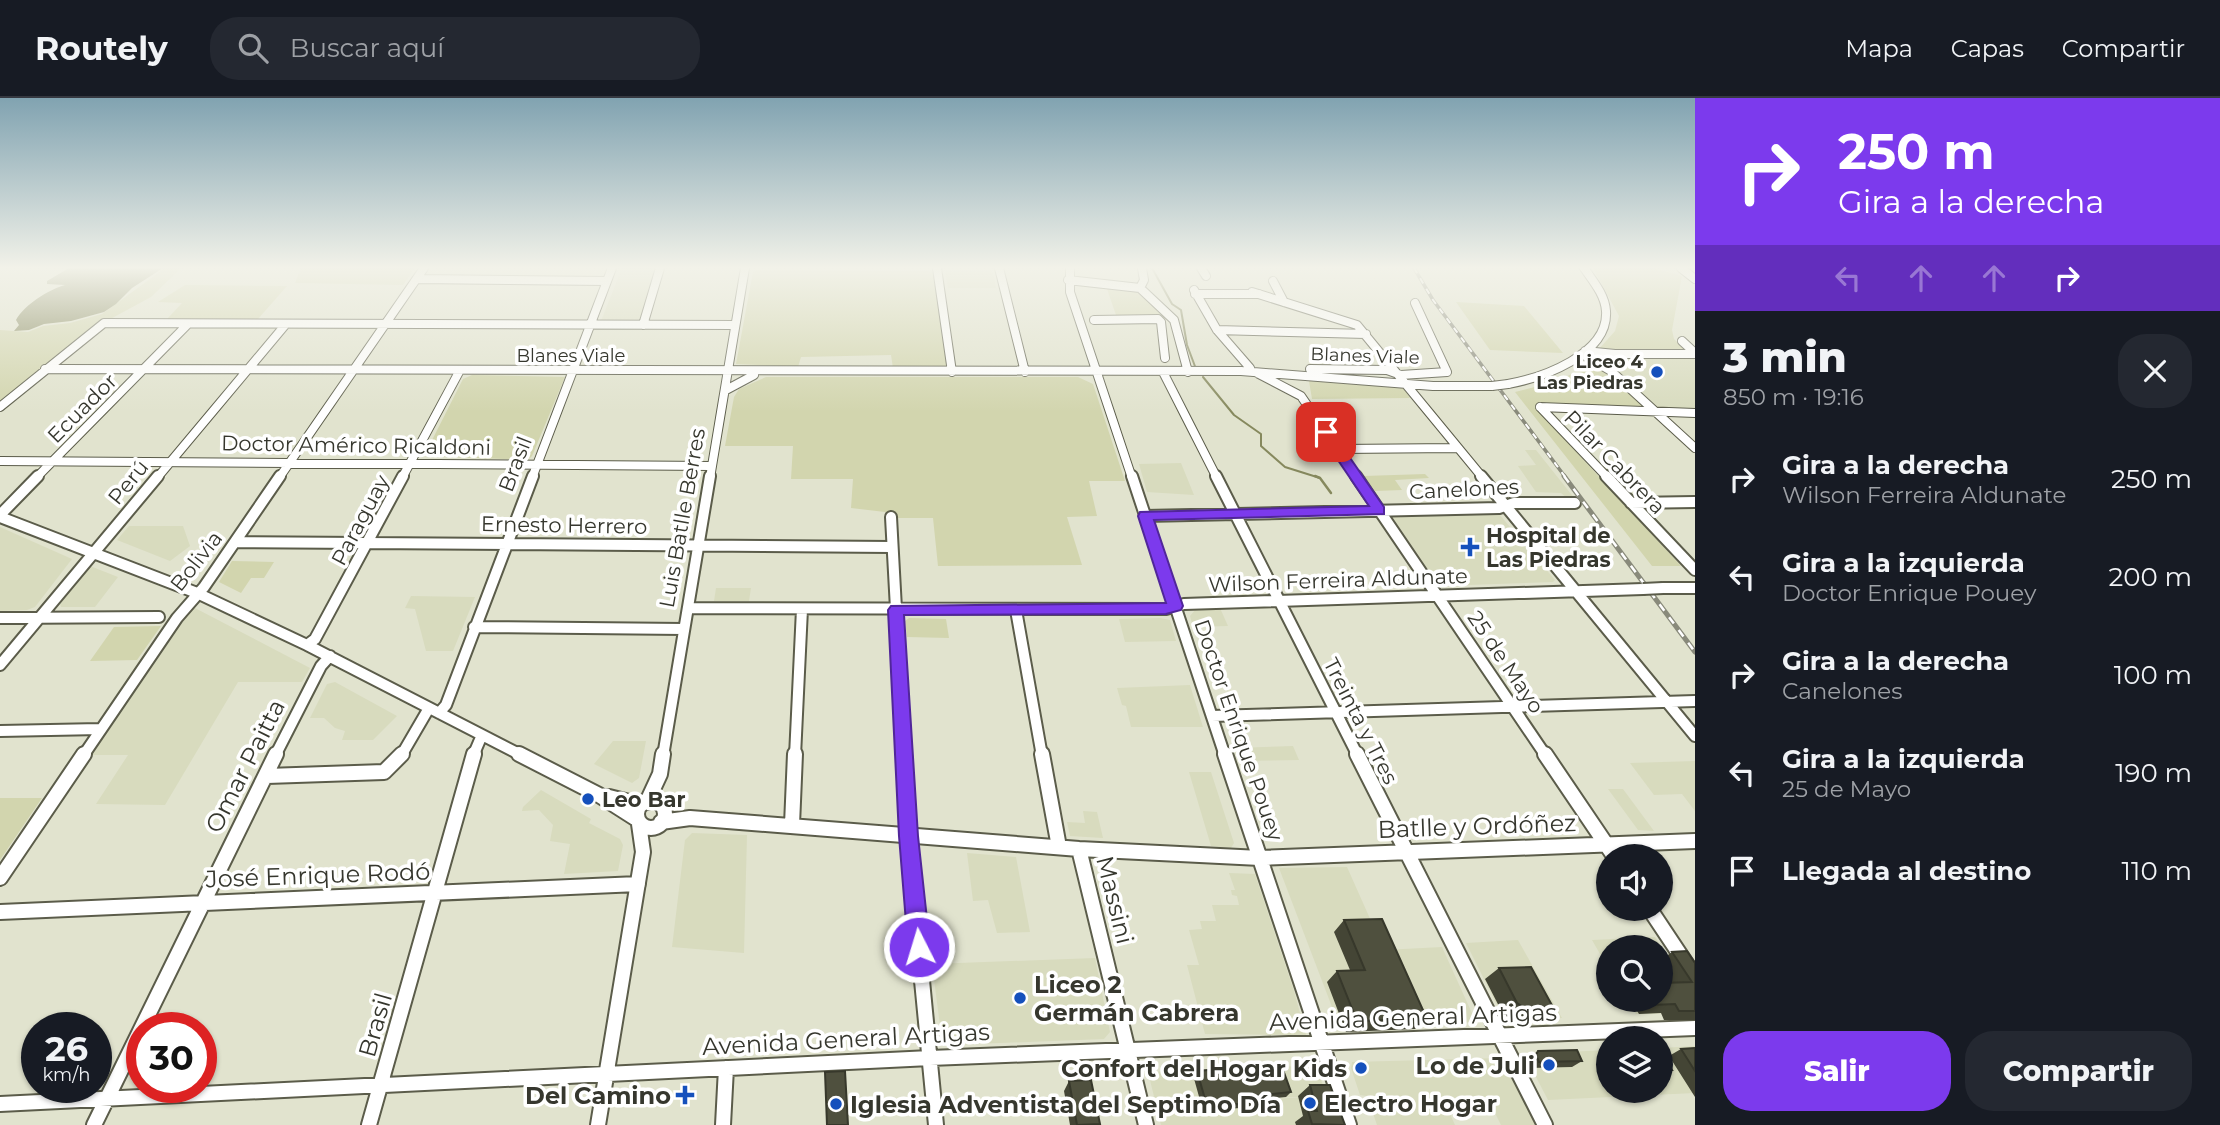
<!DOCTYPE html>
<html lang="es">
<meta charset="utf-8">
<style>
:root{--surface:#171b24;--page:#242831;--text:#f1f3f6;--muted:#9ea1a6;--line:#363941;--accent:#7c3aed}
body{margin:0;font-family:Montserrat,sans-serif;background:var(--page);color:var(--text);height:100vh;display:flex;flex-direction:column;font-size:26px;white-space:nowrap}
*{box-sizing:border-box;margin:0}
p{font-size:23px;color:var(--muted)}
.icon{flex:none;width:38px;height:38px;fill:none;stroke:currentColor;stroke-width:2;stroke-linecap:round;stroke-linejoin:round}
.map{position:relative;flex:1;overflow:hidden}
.drawer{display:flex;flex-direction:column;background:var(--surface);width:525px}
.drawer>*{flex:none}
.guide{background:#7c3aed;color:#fff;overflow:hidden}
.controls{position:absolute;left:1596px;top:746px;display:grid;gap:14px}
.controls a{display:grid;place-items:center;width:77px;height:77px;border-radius:50%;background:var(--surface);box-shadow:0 2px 5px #0004;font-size:35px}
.speed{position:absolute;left:21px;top:914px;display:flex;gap:14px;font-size:35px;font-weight:700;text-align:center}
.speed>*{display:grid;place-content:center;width:91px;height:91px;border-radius:50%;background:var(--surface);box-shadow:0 2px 5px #0004;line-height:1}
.speed small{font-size:18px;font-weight:400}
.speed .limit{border:10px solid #d22;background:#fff;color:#111}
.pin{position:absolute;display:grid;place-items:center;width:60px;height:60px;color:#fff;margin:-30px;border-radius:14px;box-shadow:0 4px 10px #0006}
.me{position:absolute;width:77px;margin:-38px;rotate:355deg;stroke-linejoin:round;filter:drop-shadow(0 0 5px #0008)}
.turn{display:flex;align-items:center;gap:24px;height:147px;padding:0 28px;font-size:32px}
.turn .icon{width:91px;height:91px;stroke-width:2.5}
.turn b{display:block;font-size:49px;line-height:60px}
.lanes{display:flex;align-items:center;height:66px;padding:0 28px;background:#0003;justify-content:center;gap:35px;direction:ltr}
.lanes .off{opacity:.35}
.round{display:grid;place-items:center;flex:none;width:74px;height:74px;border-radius:28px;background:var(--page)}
.summary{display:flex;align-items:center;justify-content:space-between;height:119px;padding:0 28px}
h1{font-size:42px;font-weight:800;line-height:52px}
.action{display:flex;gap:14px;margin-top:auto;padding:14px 28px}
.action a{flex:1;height:80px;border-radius:28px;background:var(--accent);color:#fff;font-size:28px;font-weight:800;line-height:80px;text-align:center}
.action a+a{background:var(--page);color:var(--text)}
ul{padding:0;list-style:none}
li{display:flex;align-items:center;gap:21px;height:98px;padding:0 28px}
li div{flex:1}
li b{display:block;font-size:26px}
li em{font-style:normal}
header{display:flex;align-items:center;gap:42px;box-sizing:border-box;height:98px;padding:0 35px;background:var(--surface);border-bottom:2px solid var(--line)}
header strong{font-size:33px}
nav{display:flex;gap:38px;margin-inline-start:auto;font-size:24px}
.search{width:490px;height:63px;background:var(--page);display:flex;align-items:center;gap:18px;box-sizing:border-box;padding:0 24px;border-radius:28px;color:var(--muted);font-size:26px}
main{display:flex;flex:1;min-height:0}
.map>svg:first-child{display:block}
.built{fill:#d8dbbe}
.green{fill:#d2d5ae}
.water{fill:#86895e}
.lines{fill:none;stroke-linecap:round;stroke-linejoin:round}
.stream-far1{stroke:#86895e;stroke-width:2}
.stream{stroke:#86895e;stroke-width:2.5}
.minor-far2-casing{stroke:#5b5c4a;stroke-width:10}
.minor-far1-casing{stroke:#5b5c4a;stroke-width:14}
.minor-casing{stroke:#5b5c4a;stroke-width:18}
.minor-far2{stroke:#fff;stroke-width:8}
.minor-far1{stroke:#fff;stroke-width:10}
.minor{stroke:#fff;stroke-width:14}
.rail-far1-casing{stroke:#898a7b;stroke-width:3.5}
.rail-casing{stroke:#898a7b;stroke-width:5}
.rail-far1{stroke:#fff;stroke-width:2;stroke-dasharray:6;stroke-linecap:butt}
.rail{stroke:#fff;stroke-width:2.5;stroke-dasharray:8;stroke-linecap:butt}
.minor-bridge-far1-casing{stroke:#5b5c4a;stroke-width:10;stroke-linecap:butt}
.minor-bridge-casing{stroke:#5b5c4a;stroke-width:14;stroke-linecap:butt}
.minor-bridge-far1{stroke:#fff;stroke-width:8}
.minor-bridge{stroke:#fff;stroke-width:10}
.wall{fill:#444535}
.building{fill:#4f503e;stroke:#37382b;stroke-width:2}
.route{fill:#7c3aed;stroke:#51269a;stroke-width:2}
.poi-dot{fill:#1550bc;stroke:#fff;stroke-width:2.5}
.labels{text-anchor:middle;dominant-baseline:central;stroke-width:7;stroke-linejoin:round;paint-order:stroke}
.far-street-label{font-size:18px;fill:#36372e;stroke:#fff}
.far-poi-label{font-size:18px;font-weight:bold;fill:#36372e;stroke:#fff;text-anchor:end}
.street-label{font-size:21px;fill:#36372e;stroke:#fff}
.poi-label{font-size:21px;font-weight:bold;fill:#36372e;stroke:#fff;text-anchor:start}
.near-street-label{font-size:24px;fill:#36372e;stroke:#fff}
.near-poi-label{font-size:24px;font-weight:bold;fill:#36372e;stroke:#fff;text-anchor:start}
</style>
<header>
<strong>Routely</strong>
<div class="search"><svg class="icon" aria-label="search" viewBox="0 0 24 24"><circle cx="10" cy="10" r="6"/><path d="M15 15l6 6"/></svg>Buscar aquí</div>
<nav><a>Mapa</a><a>Capas</a><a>Compartir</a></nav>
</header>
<main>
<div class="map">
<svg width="1695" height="1027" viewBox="0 0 1695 1027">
<rect width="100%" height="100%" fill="#e1e3ce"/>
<path class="built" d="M622,170H656L640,222L601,223Z
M948,173H989L993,175L996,190H948L945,174Z
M1691,259L1695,262V311L1661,312L1604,260Z
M1525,352H1536L1575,401H1568L1561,395L1536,394L1518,368L1536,367Z
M1181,365L1194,397L1147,394L1139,366Z
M1499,416L1555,482L1553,484L1439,488L1391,417Z
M129,428H183L190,448L170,463L117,442Z
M0,429L72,461L35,509L27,512L0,513Z
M90,468L118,479L95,509H61L60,506Z
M716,490H751L749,503H714Z
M411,498L475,499L453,553H426L415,511L405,510Z
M193,509L310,570L302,584H238L165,707L96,706L128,657H92Z
M1220,510L1228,528L1193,529L1190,518L1196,511Z
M1160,520L1170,522L1176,543L1125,544L1119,521Z
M335,584L397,618L373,642H342L345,633L335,630L324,620H310L327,586Z
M1190,587L1203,629H1131L1126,608L1122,607L1117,590Z
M613,643H646L639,680L632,685L594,666Z
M1293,648L1299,662L1239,663L1235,650Z
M1695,663V713L1682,696L1654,697L1630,665Z
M1189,674H1211L1234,745L1231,750L1211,748Z
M1608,691H1623L1654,733L1638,732Z
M541,692L591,721L589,725L620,741L623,747L618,773L564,776L570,746L550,743L553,727L539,712L522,713L523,709Z
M1083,713L1097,714L1103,740L1070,738L1067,724L1085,725Z
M692,735L747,737L744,855L672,849L685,742Z
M967,755L1016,759L1030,834L997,835L988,802L973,803Z
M1347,769L1384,852L1442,849L1476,924L1340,930L1279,770Z
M1229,775L1255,776L1294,893L1306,937L1205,936L1187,867H1199L1189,832L1202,831L1200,823H1216L1212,807H1239L1237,798L1232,797L1231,792H1235Z
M1655,839L1695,901V915L1636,916L1627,901H1661V849H1608V870L1592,842Z
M1518,842L1562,920L1504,921L1466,845Z
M1095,860L1110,934L1104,941L950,947L942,943L932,866Z
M1695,948V995L1548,1002L1524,956L1608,952V992H1661V950Z
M1502,960L1506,962L1536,1027H1501L1489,1003L1445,1005L1455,1027H1377L1367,998L1360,997L1351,970L1352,964Z
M1315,967L1339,1027H1161L1148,974L1261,970L1271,1001L1320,998L1272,1000L1262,970Z"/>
<path class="green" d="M165,170H181L151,199L103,225L0,305V232L28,234L43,228L70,225L102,216Z
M301,170H415L403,187L295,185Z
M1593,170H1652L1682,178L1672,232L1674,241L1686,252L1599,251L1615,233L1619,218Z
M757,172L929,173L933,175L947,267L945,270H893L891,257L801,259L798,269L736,266L753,174Z
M185,187L287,188L258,221H167L182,205L158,204Z
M1106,188L1138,191L1171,220H1117Z
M1456,204L1524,208L1563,255L1490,252Z
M1593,265L1600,267L1643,307L1640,309L1537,307L1535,309L1681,468H1652L1515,294L1558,283Z
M472,277L565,279L532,358L528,362L424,358L463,281Z
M766,279H1078L1093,286L1125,383H1089L1097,418L1067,419L1082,467L938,468L933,420H894L885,414L851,410L853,381H791L793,348H725L734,299L739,291Z
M1309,283L1403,290L1410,300L1312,301Z
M1425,376L1429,380L1395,382L1402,392L1375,393L1364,378Z
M232,463L274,464L264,480H251L241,495L219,484Z
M909,520L946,521L949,540L907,539L905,523Z
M161,528L137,562L90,563L114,529Z
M0,700H42L0,762Z"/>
<path class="water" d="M69,170H163L132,190L116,206L104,214L71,223L44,226L29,232L14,233L19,227L16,222C24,207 48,192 65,187L47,186V183Z"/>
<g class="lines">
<path class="stream-far1" d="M1152,170L1172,206L1181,212L1187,247L1196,271
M1203,279L1234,317L1261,336V348L1285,369L1320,380"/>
<path class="stream" d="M1315,378L1320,380L1331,395"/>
<defs>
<path id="minor-far2" d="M937,170L952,274
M999,170L1025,274
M1070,170V194L1132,380
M1201,170L1206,178
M1681,170L1695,181
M417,181L607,183
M1068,182L1140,190
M1273,183L1284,204
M1140,190L1174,222L1188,274
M1140,190L1144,182L1142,170
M1194,192L1217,232L1250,270
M1252,194L1357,227L1483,380
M1195,196H1259
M1094,222L1158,221L1161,224L1165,260
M643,227L660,170
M1217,232L1366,236
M1682,243L1695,255
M1585,253L1615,256H1695
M1582,256L1611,273L1695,350
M45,271L1241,273L1433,288H1492
M1310,271L1387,272L1401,277L1447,274L1415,205
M1163,274L1217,380
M1257,275L1301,298L1357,380
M1508,286C1541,280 1609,257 1606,213C1605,197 1593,183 1584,170
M726,292L754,277
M0,309L104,225L735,227
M1540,309L1608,380
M1540,309L1695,315
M1338,351L1457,350
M0,363L711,368
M36,380L188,226
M157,380L286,226
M279,380L424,170
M402,380L459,274
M532,380L612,170
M710,380L745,170"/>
<path id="minor-far1" d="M1132,378L1225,658
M1216,378L1358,658
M1356,378L1546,658
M1481,378L1695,638
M1606,378L1695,472
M1631,405L1695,404
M0,417L38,378
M1145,418L1499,410L1514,405H1575
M0,419L197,495L307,547L523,658
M891,419L904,658
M235,444L892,449
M1663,490H1695
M688,510L1166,511L1184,506L1643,491
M1016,512L1042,658
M0,520L159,519
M474,529L684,531
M307,547L315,541L403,378
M0,567L158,378
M439,615L446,607L533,378
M1212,618L1695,603
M0,633L100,631
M83,658L177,520L204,489L280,378
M275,658L321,568L330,558
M401,658L429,610
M473,658L482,637
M663,658L710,378
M795,658L802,511"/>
<path id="minor" d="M519,656L599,697L635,720
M904,656L908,738L936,1027
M1042,656L1059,749
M1225,656L1349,1027
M1357,656L1545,1027
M1545,656L1614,758
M267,678L384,674L402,656
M609,699L641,707
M637 716a14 14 0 1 1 28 0a14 14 0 1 1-28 0Z
M647,704L660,676L663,656
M661,724L690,720L1079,751L1260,760L1695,743
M792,727L795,656
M1079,751L1146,1027
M0,780L84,656
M1649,810L1695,879
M0,814L638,786
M0,1006L930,960L1695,930
M94,1027L276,656
M369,1027L474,656
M598,1027L643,754L639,726
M723,1027L726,970"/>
</defs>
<use href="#minor-far2" class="minor-far2-casing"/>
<use href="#minor-far1" class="minor-far1-casing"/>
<use href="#minor" class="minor-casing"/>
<use href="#minor-far2" class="minor-far2"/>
<use href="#minor-far1" class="minor-far1"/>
<use href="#minor" class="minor"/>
<defs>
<path id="rail-far1" d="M1414,170L1433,202L1566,380"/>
<path id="rail" d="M1564,378L1695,554"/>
</defs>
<use href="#rail-far1" class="rail-far1-casing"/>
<use href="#rail" class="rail-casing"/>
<use href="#rail-far1" class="rail-far1"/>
<use href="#rail" class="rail"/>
<defs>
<path id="minor-bridge-far1" d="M1492,288L1508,286"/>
<path id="minor-bridge" d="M1643,491L1663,490"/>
</defs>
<use href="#minor-bridge-far1" class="minor-bridge-far1-casing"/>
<use href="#minor-bridge" class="minor-bridge-casing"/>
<use href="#minor-bridge-far1" class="minor-bridge-far1"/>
<use href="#minor-bridge" class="minor-bridge"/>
</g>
<path class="wall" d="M1344,822L1427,921L1415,931L1346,934L1327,884L1337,873L1350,872L1334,834Z
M1672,854L1695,865V922H1664L1661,915L1639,916L1630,901H1661L1672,884L1661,866V862Z
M1499,870L1553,909L1538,920L1510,921L1503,916L1485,881Z
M1695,950V999L1669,958L1681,951Z
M1538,953L1582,963L1572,969L1529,970L1526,964L1528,960Z
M1661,954L1672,972L1661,978Z
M1197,973L1291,994L1286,999L1255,1002L1256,1005L1252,1009L1203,1013L1193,977Z
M1069,983L1100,1026V1027H1070L1064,993Z
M1310,987L1345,1027H1296L1295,1024L1303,1018L1298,998Z"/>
<path class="building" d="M1382,821L1427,921L1357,923L1337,873L1365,872L1344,822Z
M1687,853L1695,865V913H1679L1675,906L1652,907L1649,901H1661V885L1692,884L1672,854Z
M1531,869L1553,909L1525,910L1517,905L1499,870Z
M1695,950V973L1681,951Z
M1577,952L1582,963L1539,964L1536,957L1538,953Z
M1661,954L1672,972H1661Z
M1281,966L1291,994L1254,998L1256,1005L1207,1008L1197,973Z
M845,973L848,1027H827L825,974Z
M1091,982L1100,1026L1077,1027L1069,983Z
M1310,987H1330L1345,1027L1312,1026L1308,1013H1317Z"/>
<linearGradient id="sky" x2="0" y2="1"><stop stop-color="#81a3b1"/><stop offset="0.54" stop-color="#f2f2e9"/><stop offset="1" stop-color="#f2f2e9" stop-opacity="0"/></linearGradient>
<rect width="1695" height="314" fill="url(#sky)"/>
<path class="route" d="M1326,330L1330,331L1384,409V416L1154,422L1183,508L1181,512L1166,516L904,517L918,738L930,849L926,856L919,859L911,856L908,849L899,738L888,512L891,508L1166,505L1138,418L1140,414L1369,408L1319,334Z"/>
<g class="poi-dot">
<circle cx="1657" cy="274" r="7"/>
<path d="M1466.5 438.5h7v7h7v7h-7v7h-7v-7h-7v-7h7z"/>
<circle cx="588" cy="701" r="7"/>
<circle cx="1020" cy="900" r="7"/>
<circle cx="1549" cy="967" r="7"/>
<circle cx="1361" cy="970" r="7"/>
<path d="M681.5 986.5h7v7h7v7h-7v7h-7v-7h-7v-7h7z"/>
<circle cx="1310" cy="1005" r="7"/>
<circle cx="836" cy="1006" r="7"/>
</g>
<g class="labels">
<g class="far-street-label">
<text x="571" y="258">Blanes Viale</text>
<text transform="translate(1365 258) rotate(2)">Blanes Viale</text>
</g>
<g class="far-poi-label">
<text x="1643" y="264">Liceo 4<tspan x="1643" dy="21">Las Piedras</tspan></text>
</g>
<g class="street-label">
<text transform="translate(82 310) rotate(-45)">Ecuador</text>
<text transform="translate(356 347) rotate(1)">Doctor Américo Ricaldoni</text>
<text transform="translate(1615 364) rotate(46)">Pilar Cabrera</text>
<text transform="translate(515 366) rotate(-69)">Brasil</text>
<text transform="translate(128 384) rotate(-51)">Perú</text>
<text transform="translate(1464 391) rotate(-3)">Canelones</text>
<text transform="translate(682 420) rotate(-80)">Luis Batlle Berres</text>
<text transform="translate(360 422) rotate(-62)">Paraguay</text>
<text transform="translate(564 427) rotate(1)">Ernesto Herrero</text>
<text transform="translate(196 463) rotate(-52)">Bolivia</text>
<text transform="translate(1338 482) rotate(-2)">Wilson Ferreira Aldunate</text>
<text transform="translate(1506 564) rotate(56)">25 de Mayo</text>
<text transform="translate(1361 623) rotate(63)">Treinta y Tres</text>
<text transform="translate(1239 632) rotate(71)">Doctor Enrique Pouey</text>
</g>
<g class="poi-label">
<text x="1486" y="437">Hospital de<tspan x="1486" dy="24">Las Piedras</tspan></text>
<text x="602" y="701">Leo Bar</text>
</g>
<g class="near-street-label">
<text transform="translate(245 668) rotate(-63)">Omar Paitta</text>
<text transform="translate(1477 728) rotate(-2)">Batlle y Ordóñez</text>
<text transform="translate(318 777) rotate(-2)">José Enrique Rodó</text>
<text transform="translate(1115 802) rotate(76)">Massini</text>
<text transform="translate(1413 919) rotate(-2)">Avenida General Artigas</text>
<text transform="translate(375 927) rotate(-74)">Brasil</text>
<text transform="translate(846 941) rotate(-3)">Avenida General Artigas</text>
</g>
<g class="near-poi-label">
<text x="1034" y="886">Liceo 2<tspan x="1034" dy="28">Germán Cabrera</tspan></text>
<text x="1535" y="967" text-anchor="end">Lo de Juli</text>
<text x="1347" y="970" text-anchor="end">Confort del Hogar Kids</text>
<text x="671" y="997" text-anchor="end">Del Camino</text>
<text x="1324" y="1005">Electro Hogar</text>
<text x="850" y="1006">Iglesia Adventista del Septimo Día</text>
</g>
</g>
</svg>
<div class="controls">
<a><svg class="icon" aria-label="sound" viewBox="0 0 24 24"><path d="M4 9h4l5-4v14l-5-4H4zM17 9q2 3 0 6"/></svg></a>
<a><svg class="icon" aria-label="search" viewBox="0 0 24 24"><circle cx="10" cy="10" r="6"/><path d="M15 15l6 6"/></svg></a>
<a><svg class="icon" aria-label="layers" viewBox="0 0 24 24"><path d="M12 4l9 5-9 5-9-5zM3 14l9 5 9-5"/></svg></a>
</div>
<div class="speed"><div>26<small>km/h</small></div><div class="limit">30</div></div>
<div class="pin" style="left:1326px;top:334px;background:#d93025"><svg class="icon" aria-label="arrive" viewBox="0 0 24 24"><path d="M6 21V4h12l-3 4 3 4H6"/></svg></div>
<svg class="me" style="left:919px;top:849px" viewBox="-20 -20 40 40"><circle r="17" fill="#7c3aed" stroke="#fff" stroke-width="3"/><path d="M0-11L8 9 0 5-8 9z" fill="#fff"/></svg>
</div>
<section class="drawer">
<div class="guide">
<div class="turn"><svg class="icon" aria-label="right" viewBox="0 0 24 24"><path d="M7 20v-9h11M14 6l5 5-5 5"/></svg><div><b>250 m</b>Gira a la derecha</div></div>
<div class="lanes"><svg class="icon off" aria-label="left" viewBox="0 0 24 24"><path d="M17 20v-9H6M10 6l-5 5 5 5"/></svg><svg class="icon off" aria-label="ahead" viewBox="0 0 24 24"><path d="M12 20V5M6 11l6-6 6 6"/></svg><svg class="icon off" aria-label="ahead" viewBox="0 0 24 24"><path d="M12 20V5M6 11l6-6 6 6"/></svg><svg class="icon" aria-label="right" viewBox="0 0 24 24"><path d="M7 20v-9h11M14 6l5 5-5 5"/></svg></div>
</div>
<div class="summary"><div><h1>3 min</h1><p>850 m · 19:16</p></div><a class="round"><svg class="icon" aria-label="close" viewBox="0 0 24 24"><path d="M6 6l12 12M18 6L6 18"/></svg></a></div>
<ul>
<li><svg class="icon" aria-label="right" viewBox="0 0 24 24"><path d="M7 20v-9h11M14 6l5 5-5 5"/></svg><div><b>Gira a la derecha</b><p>Wilson Ferreira Aldunate</p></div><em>250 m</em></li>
<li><svg class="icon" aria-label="left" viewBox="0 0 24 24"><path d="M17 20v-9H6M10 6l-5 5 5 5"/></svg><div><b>Gira a la izquierda</b><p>Doctor Enrique Pouey</p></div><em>200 m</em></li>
<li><svg class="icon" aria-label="right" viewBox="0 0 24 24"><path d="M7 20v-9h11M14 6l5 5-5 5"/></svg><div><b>Gira a la derecha</b><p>Canelones</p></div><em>100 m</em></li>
<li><svg class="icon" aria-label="left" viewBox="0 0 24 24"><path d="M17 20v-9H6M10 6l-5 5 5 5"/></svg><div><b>Gira a la izquierda</b><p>25 de Mayo</p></div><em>190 m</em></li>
<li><svg class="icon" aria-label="arrive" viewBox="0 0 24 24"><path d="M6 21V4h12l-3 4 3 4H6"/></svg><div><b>Llegada al destino</b></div><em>110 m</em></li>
</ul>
<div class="action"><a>Salir</a><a>Compartir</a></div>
</section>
</main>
